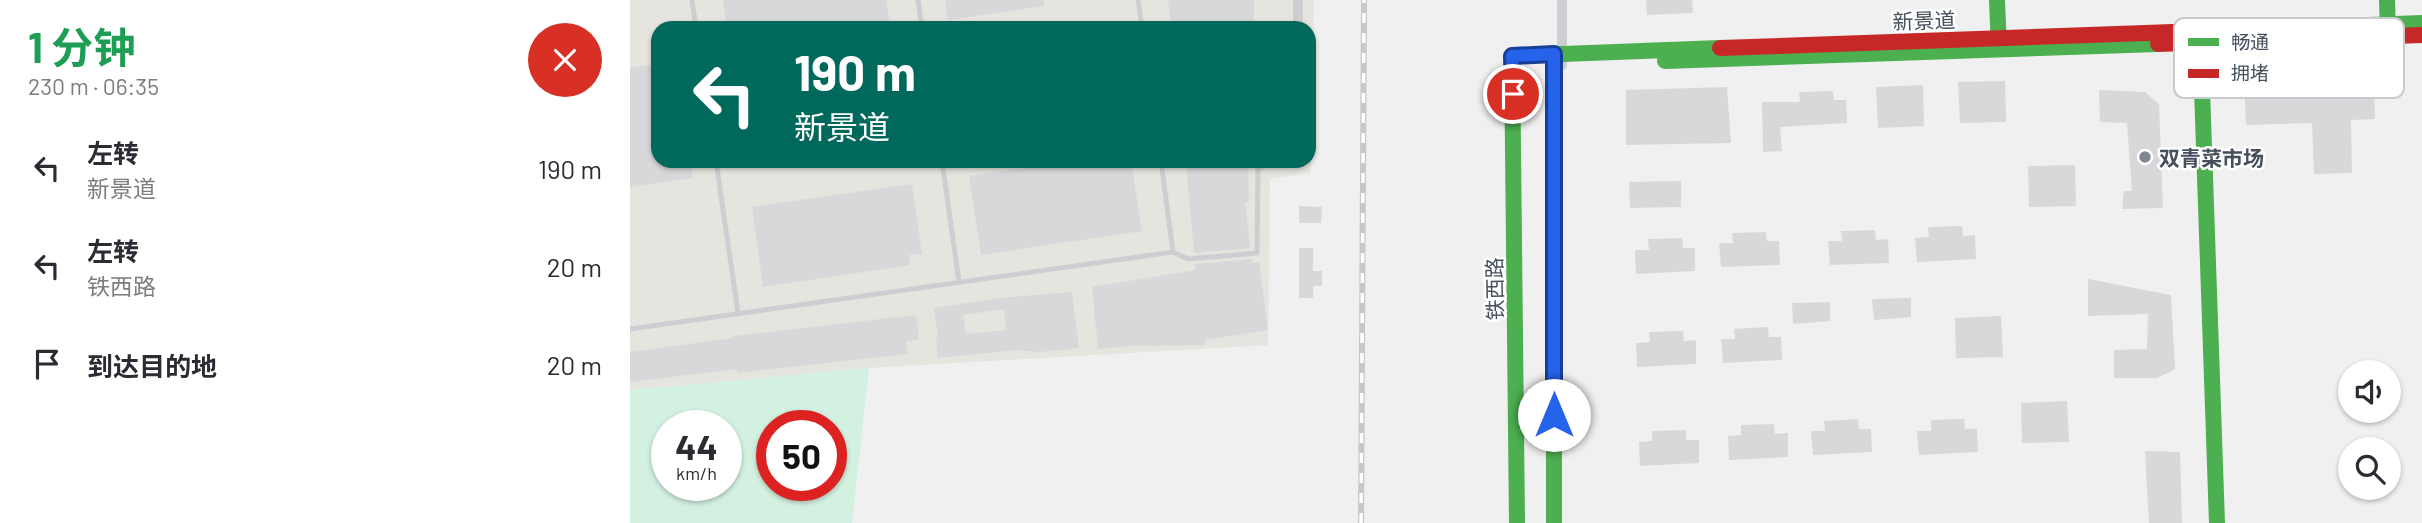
<!DOCTYPE html>
<html lang="zh">
<meta charset="utf-8">
<style>
:root{--surface:#fff;--page:#f7f7f7;--text:#2b2b33;--muted:#7c7c81}
body{margin:0;font-family:Barlow,"Noto Sans SC",sans-serif;background:var(--page);color:var(--text);height:100vh;display:flex;flex-direction:column;font-size:26px;white-space:nowrap}
*{box-sizing:border-box;margin:0}
p{font-size:23px;color:var(--muted)}
.icon{flex:none;width:38px;height:38px;fill:none;stroke:currentColor;stroke-width:2;stroke-linecap:round;stroke-linejoin:round}
.map{position:relative;flex:1;overflow:hidden}
.side{display:flex;flex-direction:column;background:var(--surface);width:630px}
.side>*{flex:none}
.banner{position:absolute;left:21px;top:21px;width:665px;height:147px;border-radius:21px;box-shadow:0 2px 5px #0004;background:#00695c;color:#fff;overflow:hidden}
.tools{position:absolute;left:1708px;top:360px;display:grid;gap:14px}
.tools a{display:grid;place-items:center;width:63px;height:63px;border-radius:50%;background:var(--surface);box-shadow:0 2px 5px #0004;font-size:35px}
.speed{position:absolute;left:21px;top:410px;display:flex;gap:14px;font-size:35px;font-weight:700;text-align:center}
.speed>*{display:grid;place-content:center;width:91px;height:91px;border-radius:50%;background:var(--surface);box-shadow:0 2px 5px #0004;line-height:1}
.speed small{font-size:18px;font-weight:400}
.speed .limit{border:10px solid #d22;background:#fff;color:#111}
.pin{position:absolute;display:grid;place-items:center;width:60px;height:60px;color:#fff;margin:-30px;border:4px solid #fff;border-radius:50%;box-shadow:0 2px 7px #0007}
.me{position:absolute;width:77px;margin:-38px;rotate:0deg;stroke-linejoin:round;filter:drop-shadow(0 0 5px #0008)}
.turn{display:flex;align-items:center;gap:24px;height:147px;padding:0 28px;font-size:32px}
.turn .icon{width:91px;height:91px;stroke-width:2.5}
.turn b{display:block;font-size:49px;line-height:60px}
.round{display:grid;place-items:center;flex:none;width:74px;height:74px;border-radius:37px;background:var(--page)}
.summary{display:flex;align-items:center;justify-content:space-between;height:119px;padding:0 28px}
h1{font-size:42px;font-weight:700;line-height:52px;color:#1e9e55}
ul{padding:0;list-style:none}
li{display:flex;align-items:center;gap:21px;height:98px;padding:0 28px}
li div{flex:1}
li b{display:block;font-size:26px}
li em{font-style:normal}
main{display:flex;flex:1;min-height:0}
.map>svg:first-child{display:block}
.commercial{fill:#e6e4de;fill-rule:evenodd}
.green{fill:#d3f1e1;fill-rule:evenodd}
.building{fill:#d8d8da;fill-rule:evenodd}
.lines{fill:none;stroke-linecap:round;stroke-linejoin:round}
.lane{stroke:#ccced1;stroke-width:5}
.street{stroke:#ccced1;stroke-width:10}
.fast{stroke:#4caf50;stroke-width:16}
.jam{stroke:#c62828;stroke-width:16}
.rail-casing{stroke:#c6c7ca;stroke-width:6}
.rail{stroke:#fff;stroke-width:3.5;stroke-dasharray:10;stroke-linecap:butt}
.route-casing{stroke:#184099;stroke-width:18}
.route{stroke:#2563eb;stroke-width:12}
.poi-dot{fill:#828890;stroke:#fff;stroke-width:2.5}
.labels{text-anchor:middle;dominant-baseline:central;stroke-width:5;stroke-linejoin:round;paint-order:stroke}
.street-label{font-size:21px;fill:#46505d;stroke:#fff}
.poi-label{font-size:21px;font-weight:bold;fill:#46505d;stroke:#fff;text-anchor:start}
.key{fill:#fff;stroke:#c8cace;stroke-width:2}
.key-label{font-size:19px;fill:#46505d}
</style>
<main>
<section class="side">
<div class="summary"><div><h1>1 分钟</h1><p>230 m · 06:35</p></div><a class="round" style="background:#d93025;color:#fff"><svg class="icon" aria-label="close" viewBox="0 0 24 24"><path d="M6 6l12 12M18 6L6 18"/></svg></a></div>
<ul>
<li><svg class="icon" aria-label="left" viewBox="0 0 24 24"><path d="M17 20v-9H6M10 6l-5 5 5 5"/></svg><div><b>左转</b><p>新景道</p></div><em>190 m</em></li>
<li><svg class="icon" aria-label="left" viewBox="0 0 24 24"><path d="M17 20v-9H6M10 6l-5 5 5 5"/></svg><div><b>左转</b><p>铁西路</p></div><em>20 m</em></li>
<li><svg class="icon" aria-label="arrive" viewBox="0 0 24 24"><path d="M6 21V4h12l-3 4 3 4H6"/></svg><div><b>到达目的地</b></div><em>20 m</em></li>
</ul>
</section>
<div class="map">
<svg width="1792" height="523" viewBox="0 0 1792 523">
<rect width="100%" height="100%" fill="#f1f0f0"/>
<path class="commercial" d="M0,0H684L681,173L640,179L638,345L239,368L0,390ZM28,28H679V161H28Z"/>
<path class="green" d="M239,368L222,523H0V390ZM37,425H96V485H37ZM142,425H201V485H142Z"/>
<path class="building" d="M93,0H256L261,27L97,28Z
M315,0H414V6L318,20Z
M538,0H624V28H541Z
M1016,0H1062L1063,13L1017,15Z
M28,64V161H61L63,178L0,187V68Z
M1689,74V79L1720,78V88H1744L1745,119L1721,120L1722,173L1684,174L1682,123L1616,125L1614,83L1653,81V75Z
M1375,81L1376,122L1330,123L1328,82Z
M1293,85L1294,126L1248,128L1246,87Z
M1097,87L1101,143L996,145V90Z
M1469,90L1515,92L1529,104L1533,208L1492,209L1494,191H1502L1497,123L1470,122Z
M1203,91L1204,100H1216L1217,123L1150,127L1152,151L1133,152L1132,102H1170L1169,92Z
M436,161H501L512,231L351,255L339,176Z
M556,161H618L619,202H615L620,248L564,253Z
M1445,165L1446,206L1399,207L1398,166Z
M1051,181V207L1000,208L999,182Z
M282,184L292,254L279,255L280,265L133,287L122,207Z
M669,206L692,207L691,223H669Z
M1332,226L1333,236L1345,235L1346,259L1287,262L1285,238L1299,237L1298,227Z
M1245,230L1246,240L1258,239L1259,263L1200,265L1198,241H1212L1211,231Z
M1136,232L1137,241H1149L1150,265L1091,267L1089,243H1103L1102,233Z
M1052,238L1053,248H1065V271L1006,274L1005,250H1019L1018,239Z
M669,248H683V271H692V286H683V298H669Z
M621,259L622,263L629,262L638,330L575,340V345L500,346L468,349L462,287L566,270L565,264Z
M1458,279L1541,295L1545,369L1527,378H1484V350L1517,349L1518,314L1458,316Z
M442,292L449,348L409,352L388,350L308,358L306,337L308,336L304,308L368,298ZM374,309L376,330L336,334L333,315Z
M1281,298V317L1244,320L1242,299Z
M1200,302V321L1163,324L1162,303Z
M286,315L289,340L276,341L278,354L107,373V369L0,382V352L103,338V336Z
M1371,316L1373,357L1326,358L1325,318Z
M1138,327L1139,337H1151L1152,360L1093,363L1091,339H1105L1104,329Z
M1053,331L1054,341L1066,340V364L1007,367L1006,343L1020,342L1019,332Z
M1437,401L1439,442L1392,443L1391,403Z
M1228,419L1229,429H1241L1242,452L1183,455L1181,431H1195L1194,421Z
M1334,419L1335,429H1347L1348,452L1289,455L1287,431H1301V420Z
M1144,424L1145,434L1158,433V457L1099,460L1098,436L1111,435V425Z
M1056,430V440H1069V463L1010,466L1009,442L1022,441V431Z
M1515,451L1550,452L1552,523H1519Z"/>
<g class="lines">
<path class="lane" d="M62,0L66,28
M288,0L292,28
M508,0L512,28
M86,161L108,313
M312,161L329,282
M531,161L543,252
M0,329L543,252L558,259L627,253L628,169L642,161"/>
<path class="street" d="M932,0V65
M668,28V0"/>
<path class="fast" d="M1367,0L1369,48
M1757,0L1758,34
M1543,32L1792,23
M1570,32L1587,523
M924,54V523
M1035,61L1528,44
M887,523L882,56L1090,48"/>
<path class="jam" d="M1528,44L1792,35
M1090,48L1543,32"/>
<defs>
<path id="rail" d="M731,523L734,0"/>
</defs>
<use href="#rail" class="rail-casing"/>
<use href="#rail" class="rail"/>
</g>
<g class="lines">
<defs>
<path id="route" d="M883,94L882,56L924,54V415"/>
</defs>
<use href="#route" class="route-casing"/>
<use href="#route" class="route"/>
</g>
<circle class="poi-dot" cx="1515" cy="157" r="7"/>
<g class="labels">
<g class="street-label">
<text transform="translate(1294 20) rotate(-2)">新景道</text>
<text transform="translate(864 289) rotate(-91)">铁西路</text>
</g>
<g class="poi-label">
<text x="1529" y="157">双青菜市场</text>
</g>
</g>
<rect x="1544" y="18" width="230" height="80" rx="10" class="key"/>
<rect x="1558" y="38" width="31" height="8" fill="#4caf50"/>
<rect x="1558" y="69" width="31" height="9" fill="#c62828"/>
<g class="key-label">
<text x="1601" y="49">畅通</text>
<text x="1601" y="80">拥堵</text>
</g>
</svg>
<div class="tools">
<a><svg class="icon" aria-label="sound" viewBox="0 0 24 24"><path d="M4 9h4l5-4v14l-5-4H4zM17 9q2 3 0 6"/></svg></a>
<a><svg class="icon" aria-label="search" viewBox="0 0 24 24"><circle cx="10" cy="10" r="6"/><path d="M15 15l6 6"/></svg></a>
</div>
<div class="speed"><div>44<small>km/h</small></div><div class="limit">50</div></div>
<div class="pin" style="left:883px;top:94px;background:#d93025"><svg class="icon" aria-label="arrive" viewBox="0 0 24 24"><path d="M6 21V4h12l-3 4 3 4H6"/></svg></div>
<svg class="me" style="left:924px;top:415px" viewBox="-20 -20 40 40"><circle r="19" fill="#fff"/><path d="M0-13L10 11 0 6-10 11z" fill="#2563eb"/></svg>
<div class="banner">
<div class="turn"><svg class="icon" aria-label="left" viewBox="0 0 24 24"><path d="M17 20v-9H6M10 6l-5 5 5 5"/></svg><div><b>190 m</b>新景道</div></div>
</div>
</div>
</main>
